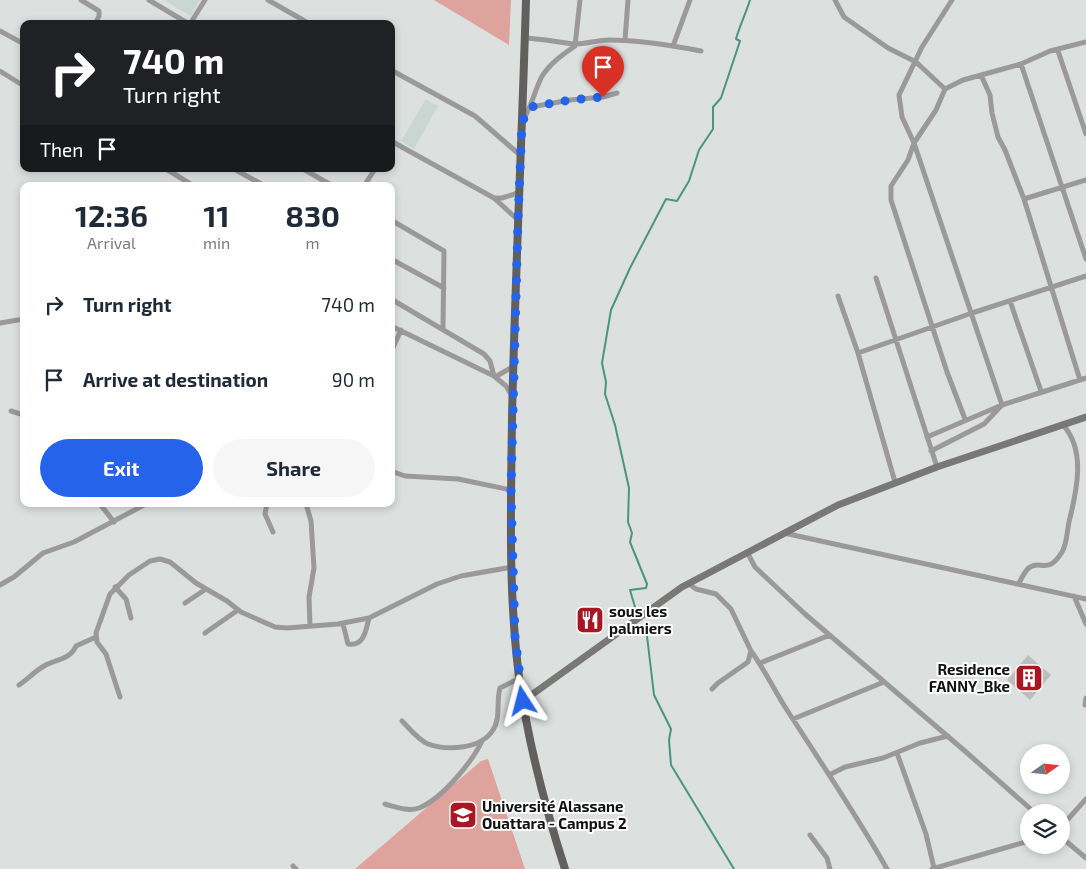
<!DOCTYPE html>
<meta charset="utf-8">
<style>
:root{--surface:#fff;--page:#f6f6f7;--text:#1f2937;--muted:#747a83;--accent:#2563eb}
body{margin:0;font-family:"Exo 2",sans-serif;background:var(--page);color:var(--text);height:100vh;display:flex;flex-direction:column;font-size:19px;white-space:nowrap}
*{box-sizing:border-box;margin:0}
p{font-size:16px;color:var(--muted)}
.icon{flex:none;width:28px;height:28px;fill:none;stroke:currentColor;stroke-width:2;stroke-linecap:round;stroke-linejoin:round}
.map{position:relative;flex:1;overflow:hidden}
.panel{position:absolute;left:20px;top:182px;width:375px;height:325px;display:flex;flex-direction:column;background:var(--surface);border-radius:10px;box-shadow:0 2px 8px #0003}
.panel>*{flex:none}
.top-card{position:absolute;left:20px;top:20px;width:375px;height:152px;border-radius:10px;box-shadow:0 2px 8px #0003;background:#202124;color:#fff;overflow:hidden}
.needle{width:32px;rotate:75deg}
.controls{position:absolute;left:1020px;top:744px;display:grid;gap:10px}
.controls a{display:grid;place-items:center;width:50px;height:50px;border-radius:50%;background:var(--surface);box-shadow:0 2px 8px #0003;font-size:25px}
.pin{position:absolute;display:grid;place-items:center;width:42px;height:42px;color:#fff;margin:-51px -21px;border-radius:50% 50% 50% 0;rotate:-45deg;box-shadow:0 0 5px #0007}
.pin .icon{rotate:45deg}
.me{position:absolute;width:55px;margin:-28px;rotate:351deg;stroke-linejoin:round;filter:drop-shadow(0 0 4px #0008)}
.turn{display:flex;align-items:center;gap:18px;height:105px;padding:0 20px;font-size:22px}
.turn .icon{width:65px;height:65px;stroke-width:2.5}
.turn b{display:block;font-size:35px;line-height:42px}
.then{display:flex;align-items:center;height:48px;padding:0 20px;background:#0003;gap:10px;font-size:19px}
.eta{display:flex;justify-content:space-evenly;align-items:center;height:85px;text-align:center}
.eta b{font-size:30px;font-weight:700;line-height:35px}
.action{display:flex;gap:10px;margin-top:auto;padding:10px 20px}
.action a{flex:1;height:58px;border-radius:30px;background:var(--accent);color:#fff;font-size:20px;font-weight:700;line-height:58px;text-align:center}
.action a+a{background:var(--page);color:var(--text)}
ul{padding:0;list-style:none}
li{display:flex;align-items:center;gap:15px;height:75px;padding:0 20px}
li div{flex:1}
li b{display:block;font-size:19px}
li em{font-style:normal}
.map>svg:first-child{display:block}
.built{fill:#cad6d2}
.green{fill:#dea39d}
.lines{fill:none;stroke-linecap:round;stroke-linejoin:round}
.stream{stroke:#4a9581;stroke-width:2}
.building{fill:#babebc}
.minor{stroke:#9b9999;stroke-width:5}
.secondary{stroke:#7a7777;stroke-width:7}
.primary{stroke:#62605f;stroke-width:8}
.route{stroke:#2563eb;stroke-width:9;stroke-dasharray:0 16.2}
.labels{text-anchor:middle;dominant-baseline:central;stroke-width:4;stroke-linejoin:round;paint-order:stroke}
.poi-label{font-size:15px;font-weight:bold;fill:#111211;stroke:#fff;text-anchor:start}
</style>
<div class="map">
<svg width="1086" height="869" viewBox="0 0 1086 869">
<rect width="100%" height="100%" fill="#dce0de"/>
<path class="built" d="M164,0H200L191,16Z
M426,99L438,106L414,149L401,141Z"/>
<path class="green" d="M434,0H511L509,45Z
M488,759L525,869H355L481,761Z"/>
<g class="lines">
<path class="stream" d="M635,607L630,590L646,588L647,584L630,542L632,533L628,522L629,488L615,425L605,394L606,382L602,363L611,310L630,268L666,199L677,201L689,181L699,150L713,129V107L721,98L740,41L736,39C740,25 746,13 750,0
M644,629L647,636L654,695L671,729L669,740L671,765L734,869"/>
</g>
<path class="building" d="M1028,655L1051,675L1030,700L1007,680Z"/>
<g class="lines">
<path class="minor" d="M81,0L99,11V16L95,24
M149,0L189,24
M268,0L310,24
M835,0L844,17L888,48L916,62L945,89
M190,24L205,0
M0,31L24,44
M525,38C542,39 558,42 575,44C586,44 598,40 609,40C640,40 670,45 701,51
M625,40L628,0
M673,46L690,0
M1058,51L1086,134
M1021,64L1086,259
M391,70L475,116L520,155
M0,71L24,86
M981,75L990,95L992,113L998,137L1005,150L1024,199L1080,380
M531,107L570,100L603,97L617,93
M522,122C531,108 534,93 541,78C549,64 562,55 575,46L580,0
M391,141L494,198L518,220
M166,169L194,186
M234,169L265,186
M303,169L333,186
M364,186L375,169
M494,198H502L518,193
M1024,199L1086,180
M391,220L444,251L443,328
M391,259L444,288
M876,278L937,467
M838,296L858,353L895,482
M391,299L484,354L490,361L494,376
M1010,301L1041,391
M0,323L24,319
M391,326L494,376L506,386L512,396
M391,352L401,330
M858,353L972,313L1086,276
M495,377L514,366
M11,411L24,415
M965,419L947,372L891,200V186L908,160L914,143L936,110L945,89L963,80L1021,64L1050,51L1086,42
M927,437L1002,405L1086,378
M931,451L984,424L1002,405L914,143L902,117L899,95L922,47L952,0
M391,471L405,476L458,479L511,490
M100,504L114,522
M267,504L265,514L273,532
M306,504L311,521L314,568L309,597L310,626
M784,533L1086,599
M747,552L755,567L805,614L966,752L1034,812
M1019,583C1022,578 1025,570 1030,567C1041,560 1048,575 1062,552C1067,544 1067,531 1069,522C1077,490 1086,450 1063,425
M689,584L696,589L716,594L731,609L751,651L748,662L718,683L712,689
M0,585L14,577L43,553L74,542L146,504
M115,587L126,599L131,618
M1074,596L1086,624
M185,603L206,589
M343,624L348,644C364,647 366,630 369,618
M205,633L238,610
M751,651C765,670 774,690 787,710C821,763 856,814 887,869
M760,663L830,635
M19,685C28,679 35,671 44,666C56,659 70,660 76,646L96,637
M120,697L106,654L97,642L96,633L110,594L129,575L150,561L160,559L170,562L196,583L227,601L241,612L275,627L287,628L338,624L369,618L437,584L461,576L512,567
M1085,705L1086,698
M793,719L884,682
M402,721C410,729 418,740 428,744C448,751 481,749 493,730C501,718 496,701 500,688L520,678
M897,753L926,834L934,868
M829,775L845,767L883,758L920,743L948,736
M385,804C396,807 408,812 419,808C442,799 472,762 482,741
M1061,827L1086,799
M810,835L827,858L830,869
M1061,837L1086,858
M293,866L296,869
M932,869L1029,841"/>
<path class="secondary" d="M523,701L682,587L838,505L937,467L1086,417"/>
<path class="primary" d="M526,0C522,139 515,278 512,418C511,504 508,591 519,677C528,742 545,807 565,869"/>
</g>
<g class="lines">
<path class="route" d="M523,701L515,636L511,490L518,220L522,122L531,107L570,100L603,97"/>
</g>
<defs>
<symbol id="restaurant-square" viewBox="-11 -11 22 22"><rect x="-9" y="-9" width="18" height="18" rx="4" fill="#a91520" stroke="#fff"/><path d="M-5-6h1v4h1v-4h1v4h1v-4h1v5L-1.5 .5V6h-2V.5L-5-1ZM5-6V6H3V1.5H1.5Q1.5-4 5-6Z" fill="#fff"/></symbol>
<symbol id="building-square" viewBox="-11 -11 22 22"><rect x="-9" y="-9" width="18" height="18" rx="4" fill="#a91520" stroke="#fff"/><path d="M-4-6H4V6H1V3H-1V6H-4ZM-2.5-4.3h1.7v1.8h-1.7ZM.8-4.3h1.7v1.8H.8ZM-2.5-1h1.7V.8h-1.7ZM.8-1h1.7V.8H.8Z" fill="#fff"/></symbol>
<symbol id="university-square" viewBox="-11 -11 22 22"><rect x="-9" y="-9" width="18" height="18" rx="4" fill="#a91520" stroke="#fff"/><path d="M0-5L7-2L0 1L-7-2ZM-4 1L0 2.5L4 1V4Q0 6-4 4Z" fill="#fff"/></symbol>
</defs>
<g fill-rule="evenodd">
<use href="#restaurant-square" x="574" y="604" width="32" height="32"/>
<use href="#building-square" x="1013" y="662" width="32" height="32"/>
<use href="#university-square" x="447" y="799" width="32" height="32"/>
</g>
<g class="labels">
<g class="poi-label">
<text x="609" y="611">sous les<tspan x="609" dy="17">palmiers</tspan></text>
<text x="1010" y="669" text-anchor="end">Residence<tspan x="1010" dy="17">FANNY_Bke</tspan></text>
<text x="482" y="806">Université Alassane<tspan x="482" dy="17">Ouattara - Campus 2</tspan></text>
</g>
</g>
</svg>
<div class="controls">
<a><svg class="needle" viewBox="-14 -14 28 28"><path d="M0-13l5 13h-10z" fill="#e53935"/><path d="M0 13l5-13h-10z" fill="#747a83"/></svg></a>
<a><svg class="icon" aria-label="layers" viewBox="0 0 24 24"><path d="M12 4l9 5-9 5-9-5zM3 14l9 5 9-5"/></svg></a>
</div>
<div class="pin" style="left:603px;top:97px;background:#d93025"><svg class="icon" aria-label="arrive" viewBox="0 0 24 24"><path d="M6 21V4h12l-3 4 3 4H6"/></svg></div>
<svg class="me" style="left:523px;top:701px" viewBox="-20 -20 40 40"><path d="M0-17L14 15 0 8-14 15z" fill="#2563eb" stroke="#fff" stroke-width="4"/></svg>
<div class="top-card">
<div class="turn"><svg class="icon" aria-label="right" viewBox="0 0 24 24"><path d="M7 20v-9h11M14 6l5 5-5 5"/></svg><div><b>740 m</b>Turn right</div></div>
<div class="then">Then<svg class="icon" aria-label="arrive" viewBox="0 0 24 24"><path d="M6 21V4h12l-3 4 3 4H6"/></svg></div>
</div>
<section class="panel">
<div class="eta">
<div><b>12:36</b><p>Arrival</p></div>
<div><b>11</b><p>min</p></div>
<div><b>830</b><p>m</p></div>
</div>
<ul>
<li><svg class="icon" aria-label="right" viewBox="0 0 24 24"><path d="M7 20v-9h11M14 6l5 5-5 5"/></svg><div><b>Turn right</b></div><em>740 m</em></li>
<li><svg class="icon" aria-label="arrive" viewBox="0 0 24 24"><path d="M6 21V4h12l-3 4 3 4H6"/></svg><div><b>Arrive at destination</b></div><em>90 m</em></li>
</ul>
<div class="action"><a>Exit</a><a>Share</a></div>
</section>
</div>
